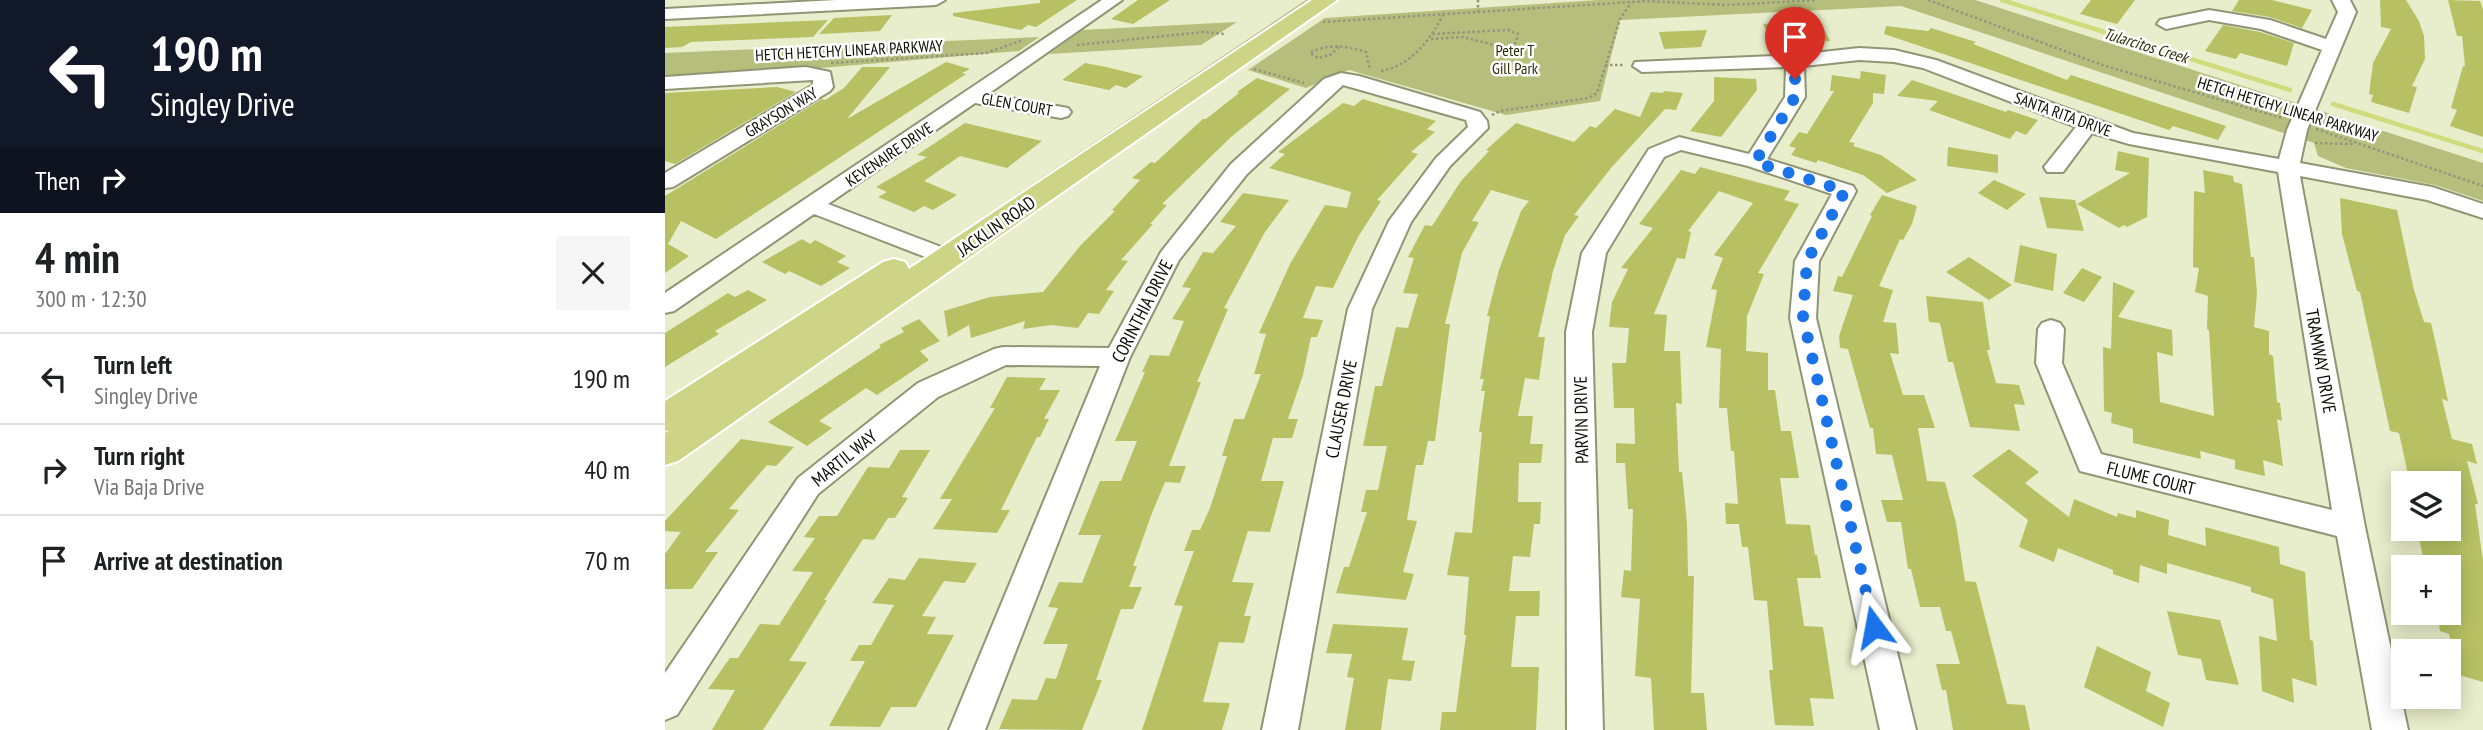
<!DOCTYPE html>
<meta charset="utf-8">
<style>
:root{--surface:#fff;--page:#f6f6f6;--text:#202124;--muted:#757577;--line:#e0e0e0}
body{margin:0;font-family:"PT Sans Narrow",sans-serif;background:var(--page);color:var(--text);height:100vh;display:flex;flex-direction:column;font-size:26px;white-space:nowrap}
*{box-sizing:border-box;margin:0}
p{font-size:23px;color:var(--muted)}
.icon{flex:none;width:38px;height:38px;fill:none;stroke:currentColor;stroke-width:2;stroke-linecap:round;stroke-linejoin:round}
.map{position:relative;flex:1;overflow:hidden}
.panel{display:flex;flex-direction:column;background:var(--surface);width:665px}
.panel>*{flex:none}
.banner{background:#111827;color:#fff;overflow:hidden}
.fabs{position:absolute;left:1726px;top:471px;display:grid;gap:14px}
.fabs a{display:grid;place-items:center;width:70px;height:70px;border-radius:0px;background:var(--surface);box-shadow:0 4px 18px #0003;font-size:35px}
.pin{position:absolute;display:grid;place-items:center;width:60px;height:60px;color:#fff;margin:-72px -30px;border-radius:50% 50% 50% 0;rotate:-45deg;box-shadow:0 0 7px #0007}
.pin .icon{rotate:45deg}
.me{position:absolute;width:77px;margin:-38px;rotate:347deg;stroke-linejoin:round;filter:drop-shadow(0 0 5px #0008)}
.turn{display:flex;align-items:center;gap:24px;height:147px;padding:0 35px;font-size:32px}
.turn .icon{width:91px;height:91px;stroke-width:2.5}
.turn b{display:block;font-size:49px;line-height:60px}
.then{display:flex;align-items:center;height:66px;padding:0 35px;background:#0003;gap:14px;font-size:26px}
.round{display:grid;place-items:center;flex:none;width:74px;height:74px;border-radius:0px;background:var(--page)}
.head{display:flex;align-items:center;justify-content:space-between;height:119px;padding:0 35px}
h1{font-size:42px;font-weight:700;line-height:52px}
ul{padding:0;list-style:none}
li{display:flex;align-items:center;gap:21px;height:91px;padding:0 35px;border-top:2px solid var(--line)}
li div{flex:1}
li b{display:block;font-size:26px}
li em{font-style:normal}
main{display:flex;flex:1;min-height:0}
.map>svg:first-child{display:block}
.green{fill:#b6be7c}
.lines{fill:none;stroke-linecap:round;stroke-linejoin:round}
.stream{stroke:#d0db7c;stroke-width:4.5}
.building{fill:#b7c163}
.minor-casing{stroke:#909575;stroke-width:4}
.major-casing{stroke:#fff;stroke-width:4}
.path{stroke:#93967e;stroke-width:2.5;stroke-dasharray:2.5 2.5;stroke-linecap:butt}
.minor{fill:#fff;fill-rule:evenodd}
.major{fill:#ced486;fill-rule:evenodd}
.route{stroke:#1a73e8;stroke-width:12;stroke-dasharray:0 21.6}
.labels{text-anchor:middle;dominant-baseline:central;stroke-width:5;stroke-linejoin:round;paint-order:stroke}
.far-water-label{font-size:16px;font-style:italic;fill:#2d3007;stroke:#fff}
.far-street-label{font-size:16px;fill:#0c0e04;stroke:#fff}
.far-park-label{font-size:16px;fill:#2c3006;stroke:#fff}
.street-label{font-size:18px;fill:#0c0e04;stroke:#fff}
</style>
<main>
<section class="panel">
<div class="banner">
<div class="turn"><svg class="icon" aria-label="left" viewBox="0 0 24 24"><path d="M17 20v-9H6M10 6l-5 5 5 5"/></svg><div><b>190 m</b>Singley Drive</div></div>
<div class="then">Then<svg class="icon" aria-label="right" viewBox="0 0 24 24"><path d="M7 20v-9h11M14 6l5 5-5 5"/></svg></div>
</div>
<div class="head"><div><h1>4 min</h1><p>300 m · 12:30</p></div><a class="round"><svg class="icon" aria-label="close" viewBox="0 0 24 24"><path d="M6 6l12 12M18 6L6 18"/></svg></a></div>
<ul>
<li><svg class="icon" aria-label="left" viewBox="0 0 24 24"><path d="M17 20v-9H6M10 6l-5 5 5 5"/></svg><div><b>Turn left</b><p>Singley Drive</p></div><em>190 m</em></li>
<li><svg class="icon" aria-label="right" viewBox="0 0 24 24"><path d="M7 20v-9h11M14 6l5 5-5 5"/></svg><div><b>Turn right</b><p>Via Baja Drive</p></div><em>40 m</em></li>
<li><svg class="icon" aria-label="arrive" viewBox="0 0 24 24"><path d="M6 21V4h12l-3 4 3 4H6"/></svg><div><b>Arrive at destination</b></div><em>70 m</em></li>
</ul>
</section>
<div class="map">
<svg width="1818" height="730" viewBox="0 0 1818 730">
<rect width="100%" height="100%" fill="#e8edcb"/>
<path class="green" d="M641,0H652L300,237L292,235Z
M933,0H1310L1818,163V201L1770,185L1681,168L1653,156L1649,143L1236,6L955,20L935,101L841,115L684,70L641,88L583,70L660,18Z
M572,22L536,45L384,54L417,30Z
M374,37L354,51L156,68L0,77V53Z"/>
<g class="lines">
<path class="stream" d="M1337,0L1625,90
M1668,104L1818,151"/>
</g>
<path class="building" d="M375,0H412L371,27L363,25L356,30L288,16V13L375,3Z
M473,0H505L468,24L446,19Z
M1426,0H1470L1452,24L1415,14Z
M1574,0H1607L1647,10L1637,28L1605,17L1567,11Z
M1715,0H1741L1754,21L1759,36L1760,59L1747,86L1752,87L1744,113L1706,102L1708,95L1704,94L1708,63L1726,29L1716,27Z
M1783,0L1815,1L1818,9V137L1785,126L1792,110L1786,108L1798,66H1800L1797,36H1792Z
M227,15L215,31L154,34L169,18Z
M163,20L148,37L26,42L17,47L0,48V27Z
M1125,22L1126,24L1155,22L1165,41L1108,43L1098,24Z
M1558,25L1595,32L1629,43L1622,66L1575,53L1571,59L1540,51Z
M1221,26L1263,31L1266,28L1311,42L1308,44L1402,80L1406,75L1561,126L1553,140L1508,126L1504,130L1219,34Z
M1042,30L1036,47L999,49L994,32Z
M281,62L305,69L297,73L301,74L51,239L16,221L3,244L24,256L0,273V196L157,99L160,100L179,88L197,67H225L182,119Z
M420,63L441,67L478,76L461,88L451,85L444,90L397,80Z
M1196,71L1221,75L1219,94L1208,93V103L1184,142L1190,143L1188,146L1216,155L1252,180L1222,193L1198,175L1153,160L1151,163L1126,155L1131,148L1124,146L1134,132L1142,134L1169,91H1165L1167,75L1195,79Z
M1049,77L1091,79L1092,90L1056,137L1025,131L1049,101Z
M592,78L625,89L566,137L497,204L502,205L485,224H488L456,260L463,261L441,290L449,291L434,314L423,313L413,328L386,325L358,329L360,321L306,338L304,325L283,337L279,311L325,297L378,292L415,246L450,211L447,210L475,180L467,178L486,162L490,163L538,119H541L574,93L572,92Z
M1247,80L1341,112L1343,110L1373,120L1361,135L1351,131L1345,139L1264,110L1273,101L1232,96Z
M112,87L131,92L10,164L0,161V93Z
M999,91L1018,93L1011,110L1000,109L946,168L909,215L914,216L900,235L888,271L873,337H880L874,380L860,378L853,416H868L865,444H878L876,463H854L853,502H876L875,524H869L865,557L848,556L844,591H875L874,616H851L846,667H874L871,730H775L777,712H791L801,635H799L804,577L782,575L790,532L807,533L817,432H814L820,391H816L819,379H815L825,316H822L834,270L856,211L864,201L826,190L807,221L814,222L797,253L780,324H785L770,441H763L758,465H751L742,520L752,521L738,572L749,574L741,600L671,593L679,567H684L702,512H696L701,490H713L722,446H698L710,386H717L731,327L743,328L753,294L738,293L749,258L743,257L760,225L767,226L796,181L824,151L821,150L851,123L909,142L925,126L931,128L950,109L975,117L986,92L998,93Z
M698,99L771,121L762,129L770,132L746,152L753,154L712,200L716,201L693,237L668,288L651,286L638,318L658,320L652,337H646L638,375L623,419H633L627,438H608L596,481H619L611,510L605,532L583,531L567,582L589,583L579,616H586L579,643L554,642L538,702L565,703L557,730H477L518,606L509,605L529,551H519L527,530H535L545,508L562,456H557L569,419H579L596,374H589L601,334L594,333L625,264L660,205L682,208L686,192L604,168L620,154L613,152L678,103L689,106Z
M300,123L377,141L342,168L295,156L259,181L292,195L268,210L259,206L249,212L213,197L222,192L211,187L262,157L252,155Z
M1283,147L1333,155V173L1282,166Z
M1453,151L1484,158L1482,217L1462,227L1459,225L1454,228L1412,204L1465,173L1450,170Z
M1035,167L1125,191L1119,200L1134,204L1093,273L1099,274L1082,316L1081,351L1103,353V390H1110L1116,431H1126L1134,478H1115L1121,524L1145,525L1150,555H1152L1156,578H1132L1139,626L1158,627L1169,699L1145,698L1149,726L1110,725L1104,670H1108L1102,601L1089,600L1083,547H1077L1074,524H1061L1060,503L1073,504L1069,451H1066L1062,408H1054L1056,349L1041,347L1052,290L1046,289L1058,258L1049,255L1088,203L1054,191L1023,231L1026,232L1020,259L1012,258L989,314L1002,315L999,351H1015L1017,404L1011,403L1014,472H1017L1022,523L1023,576H1029L1026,693H1039L1042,730H989L986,678L970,676L975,599L956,597L959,570L966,571L968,509H963L960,463H951V443L970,444L969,408H949L947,363H961L964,328L944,327L947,302L963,269L956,268L988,228L974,224L1016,170L1030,174Z
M1538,170L1568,176L1569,182L1577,184L1586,257H1589L1592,293L1589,327L1604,331V354L1608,356L1612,402L1615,403L1617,421L1612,419L1618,466L1598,460L1600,476L1570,469V460L1535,451L1536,459L1468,443V429L1446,423L1447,413L1439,411L1438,347L1446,349L1448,282L1470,291L1453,317L1507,330L1508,356L1492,352L1495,402L1549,416L1544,330L1542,329L1543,296L1530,292L1534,268L1528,267L1529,191L1540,193Z
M1329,180L1361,194L1342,210L1313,193Z
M578,193L624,200L600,232L559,308L563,309L532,382H536L504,466H521L515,483L500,482L487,513L468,566H472L464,587H477L468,609H456L431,680H437L417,730L334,729L347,699L372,700L381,678L391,679L403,644H378L393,608L383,607L394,582L417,583L436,535H413L435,481H456L472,441H450L480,372H477L485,355L504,356L519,321L507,319L526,288L517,287L538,252L548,253L571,226L555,222Z
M1217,195L1252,206L1247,224L1238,240L1235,239L1214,286L1228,290L1218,322L1231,323L1234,354L1225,353L1238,395H1259L1270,428H1253L1262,481L1280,482L1291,523L1300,581L1311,582L1342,704L1360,705L1365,730H1288L1281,690H1277L1271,664H1295L1286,631H1281L1275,607H1255L1246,569H1243L1236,522H1222L1216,500H1238L1227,455L1211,454L1208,428H1205L1183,349L1175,348L1174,336L1188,295L1168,291L1173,276L1177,277L1207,216L1205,215Z
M1374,197L1410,200L1419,231L1382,228Z
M1675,198L1732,210L1749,290L1759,322L1766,323L1772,349L1783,401L1777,399L1787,439L1807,444L1812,464L1802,461L1813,504H1810L1818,561V682L1794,675L1784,634L1775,631L1772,612H1783V567H1760L1752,528H1783V483H1745L1734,433L1725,431L1695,292L1692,291L1677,234Z
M137,239L145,244L150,240L181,256L172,262L185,268L156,286L124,271L120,274L97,262Z
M1355,245L1392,254L1388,291L1349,282Z
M1304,257L1347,285L1324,300L1281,272Z
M1417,268L1437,277L1419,302L1398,293Z
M83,290L102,300L50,331L54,334L0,367V333L63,293L70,297Z
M1261,296L1318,302L1325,350H1322L1331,383L1354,385L1360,405L1349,404L1355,431L1305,427L1288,362H1283L1275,323L1264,322Z
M254,319L275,341L255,351L264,360L212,395L201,388L154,421L167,428L142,446L103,422L216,347L214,345L239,332L236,328Z
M342,377L381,378L374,390H395L379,419H384L375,437H372L336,510H345L332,533L268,529L287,499H275L330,408H325Z
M76,439L129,447L111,466L102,465L64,509L74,510L40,552H53L27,589H0V554L16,532L0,531V521Z
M1344,449L1374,472L1360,483L1404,517L1409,499L1452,517L1453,513L1471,518V510L1504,520L1503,535L1541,546L1540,527L1614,547L1615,564L1640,572L1645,640L1648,641L1652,686L1627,678L1629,703L1597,691L1594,636L1612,641L1608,599L1586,592V587L1502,563V574L1475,565L1474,583L1448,574V570L1393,548L1389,562L1354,547L1363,520L1307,476Z
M235,450H265L237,497L243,498L230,518H223L209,540L198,539L159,600H162L124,661L142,662L98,730H47L70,690L43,689L65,658H73L95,624L114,625L148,572L127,571L150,538L139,537L154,516H172L203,467L224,468Z
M254,558L312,563L300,583L279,581L257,616L271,617L262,634L289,635L251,707H226L215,727L164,726L200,661H185L194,645H206L229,605L207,603L224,578L240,580Z
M1502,611L1555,620L1574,685L1541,680L1536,659L1513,655Z
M668,624L743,628L737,660L750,661L746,681L723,679L716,730H680L689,678L682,677L687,654L661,653Z
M1432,646L1486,672L1481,691L1505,703L1498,727L1419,687Z"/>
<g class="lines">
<defs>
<path id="minor" d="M171,0H280L271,5L0,19V9Z
M437,0H457L323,94L403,108L406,112L403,116L396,118L310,103L163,204L292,253L296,258L292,263L284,266L276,263L149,214L9,311L0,313V293Z
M1667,0H1685L1691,12L1642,130L1635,163L1767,187L1818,204V218L1762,200L1635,176L1700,527L1743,730H1707L1672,536L1415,471L1371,363L1373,329L1377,323L1386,320L1395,323L1399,329L1397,363L1436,454L1667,510L1613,172L1464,144L1427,133L1398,172H1382L1379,167L1411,127L1258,68L1229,62L1194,60L1139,66L1140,97L1102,159L1188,186L1191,191L1154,261L1151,318L1251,730H1215L1125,318L1130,261L1167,194L1083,166L1016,150L999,157L941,253L927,332L938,730H902L901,332L917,253L984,149L1014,137L1084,154L1120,97L1121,67L977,72L968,66L970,62L1130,55L1194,48L1229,50L1271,60L1468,133L1614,159L1622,130L1657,50L1596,29L1544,20L1501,29L1492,24L1495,20L1544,10L1605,20L1661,39L1673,12Z
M141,67L165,72L168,87L165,91L8,187L0,188V173L148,85V80L0,89V77Z
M676,73L694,76L815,112L822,121L823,128L785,166L746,222L707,309L633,730H597L683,309L724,221L771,158L803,127L801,120L678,85L582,174L514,260L465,357L320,730H284L435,366L341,365L273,397L153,494L12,715L0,720V673L133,478L253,383L329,349L338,347L444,348L496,252L566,164L659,79Z"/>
<path id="major" d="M647,0H672L13,461L0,465V433L4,430L0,431V401L218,262L229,259L240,262L244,269Z"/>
</defs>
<use href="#minor" class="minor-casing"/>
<use href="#major" class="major-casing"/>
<path class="path" d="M813,0V12
M1263,0L1437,65L1617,118
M658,22L982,1L1061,5L1152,0
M766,39L797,37L838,47L851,43L853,34L843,30L768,34
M412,45L538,32L559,34
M674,47L665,55L653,58L645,53C663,43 682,46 701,52L705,69
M166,63L321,53L358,40
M940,65H959
M589,69L639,83
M716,71C747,65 764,41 778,15
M827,115L835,111L924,98L932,93L955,19L966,3
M1651,129L1818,186
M1650,143L1689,144"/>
<use href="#minor" class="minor"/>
<use href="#major" class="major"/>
</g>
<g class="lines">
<path class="route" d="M1130,79V97L1090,162L1180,191L1142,261L1138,317L1209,627"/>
</g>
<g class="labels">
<g class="far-water-label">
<text transform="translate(1481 45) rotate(17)">Tularcitos Creek</text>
</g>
<g class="far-street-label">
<text transform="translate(184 50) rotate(-3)">HETCH HETCHY LINEAR PARKWAY</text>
<text transform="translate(352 104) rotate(10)">GLEN COURT</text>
<text transform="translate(1623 109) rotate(17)">HETCH HETCHY LINEAR PARKWAY</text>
<text transform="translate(116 112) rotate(-31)">GRAYSON WAY</text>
<text transform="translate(1398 114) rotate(20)">SANTA RITA DRIVE</text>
<text transform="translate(224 154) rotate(-34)">KEVENAIRE DRIVE</text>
</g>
<g class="far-park-label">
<text x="850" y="50">Peter T<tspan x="850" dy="18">Gill Park</tspan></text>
</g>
<g class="street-label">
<text transform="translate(331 226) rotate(-35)">JACKLIN ROAD</text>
<text transform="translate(477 311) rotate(-63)">CORINTHIA DRIVE</text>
<text transform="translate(1656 361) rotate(80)">TRAMWAY DRIVE</text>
<text transform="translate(676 409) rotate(-79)">CLAUSER DRIVE</text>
<text transform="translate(916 420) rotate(-91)">PARVIN DRIVE</text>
<text transform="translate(179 458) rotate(-39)">MARTIL WAY</text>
<text transform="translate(1486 478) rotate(14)">FLUME COURT</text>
</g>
</g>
</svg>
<div class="fabs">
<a><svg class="icon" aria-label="layers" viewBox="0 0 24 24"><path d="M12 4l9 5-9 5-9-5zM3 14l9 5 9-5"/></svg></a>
<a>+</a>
<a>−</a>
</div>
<div class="pin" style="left:1130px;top:79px;background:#d93025"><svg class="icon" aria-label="arrive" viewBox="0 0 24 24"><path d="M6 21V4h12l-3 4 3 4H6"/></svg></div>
<svg class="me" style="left:1209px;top:627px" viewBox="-20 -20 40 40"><path d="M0-17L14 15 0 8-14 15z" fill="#1a73e8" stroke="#fff" stroke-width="4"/></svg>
</div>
</main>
